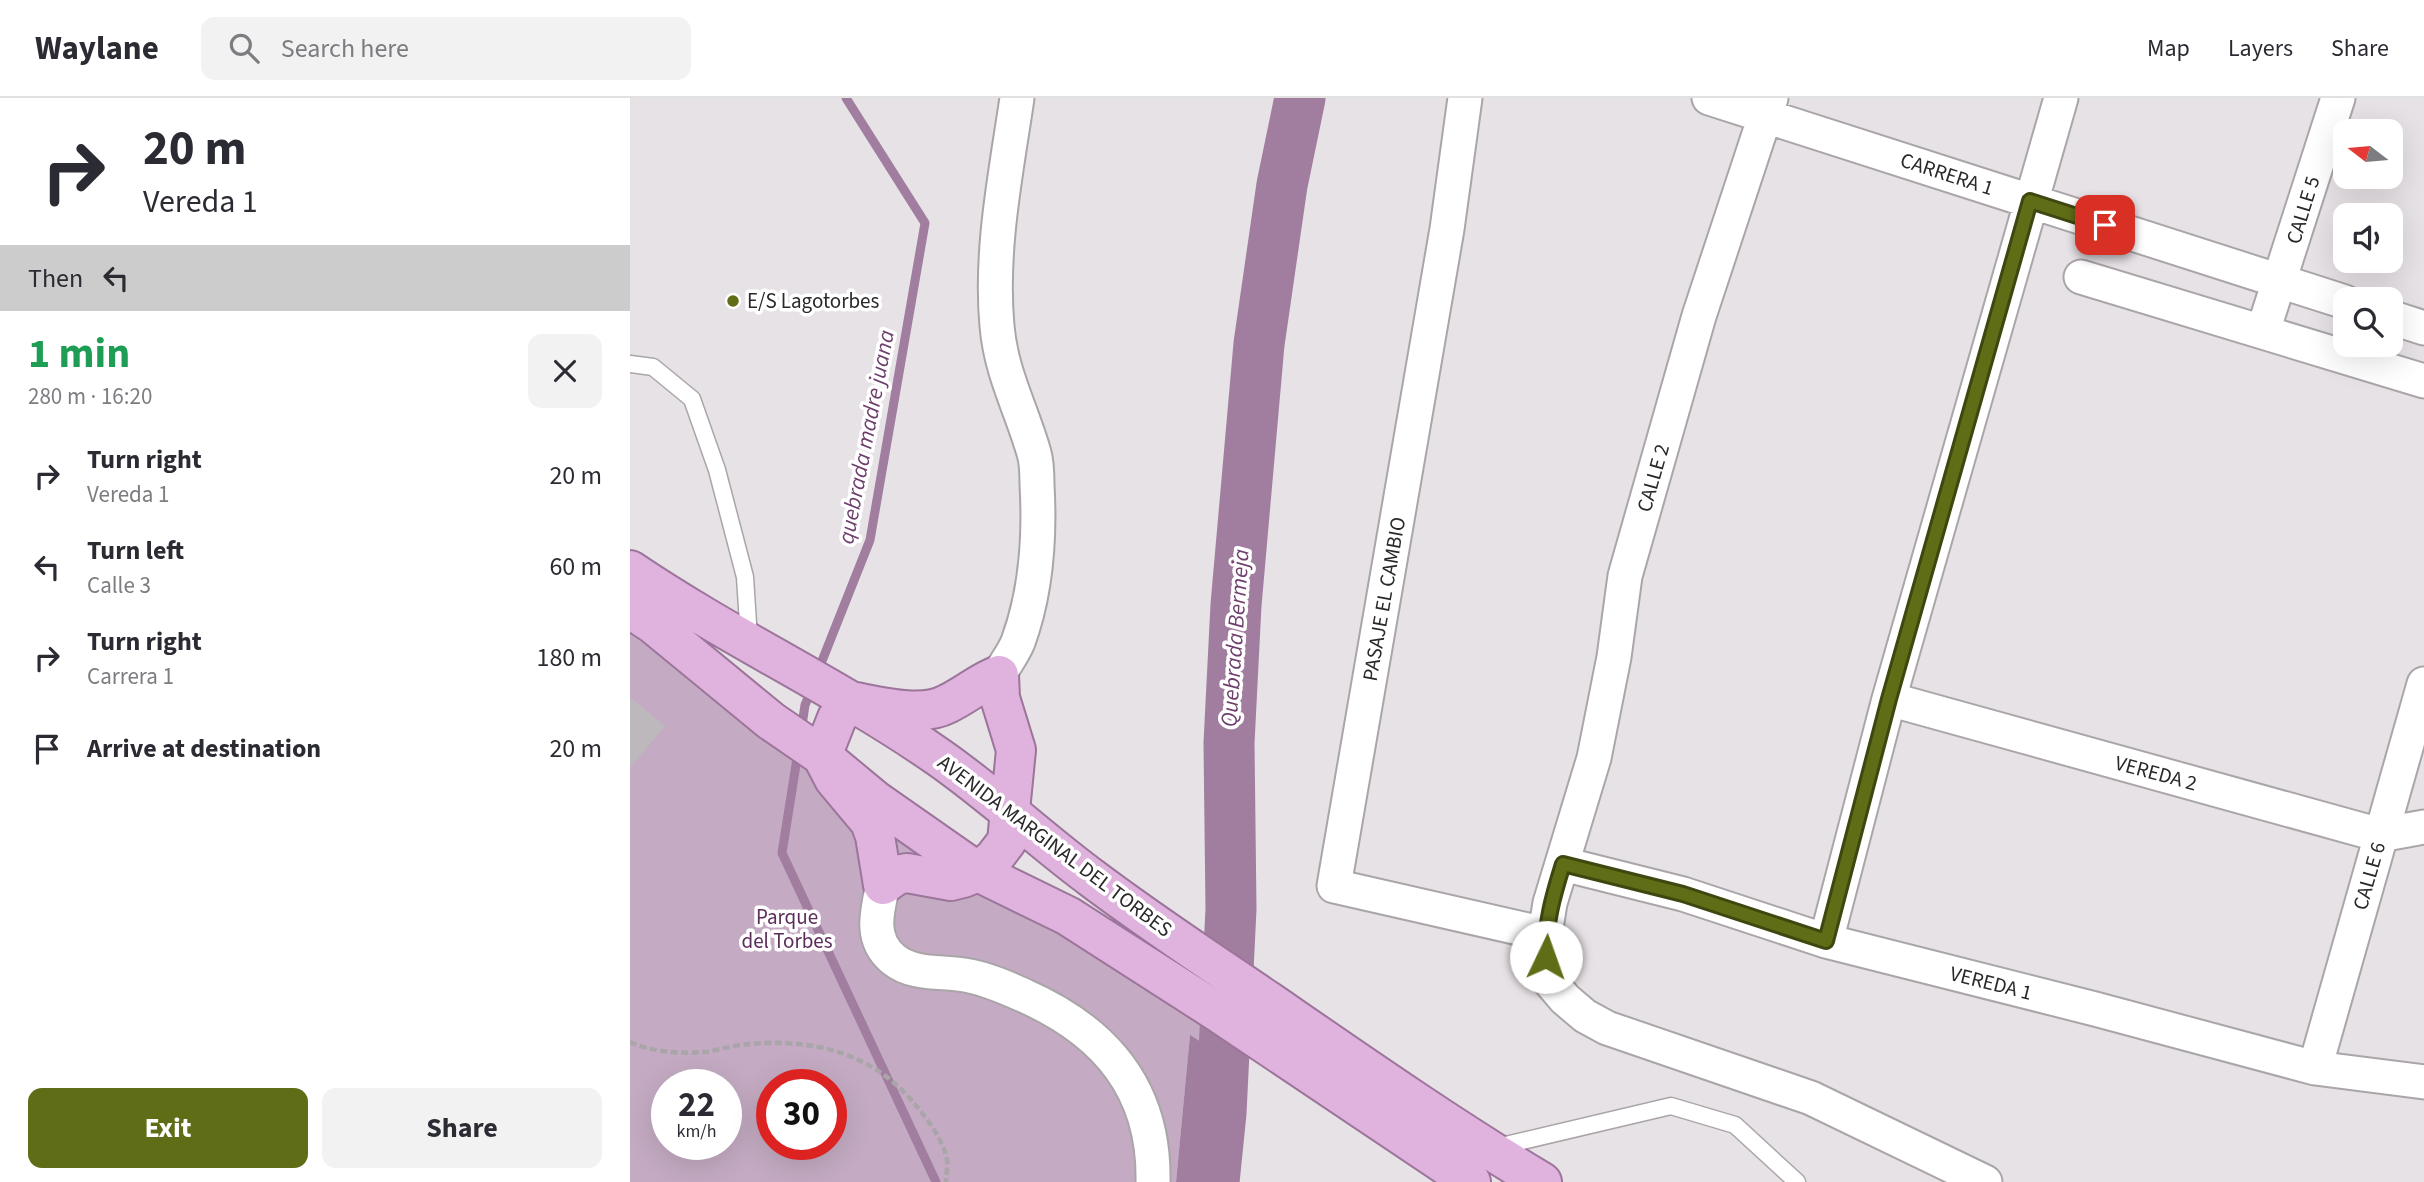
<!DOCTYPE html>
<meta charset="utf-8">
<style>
:root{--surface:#fff;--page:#f2f2f3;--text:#2b2b33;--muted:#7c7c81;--line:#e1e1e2;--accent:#606d17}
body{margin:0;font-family:"Source Sans 3",sans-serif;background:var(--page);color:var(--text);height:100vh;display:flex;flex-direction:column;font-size:26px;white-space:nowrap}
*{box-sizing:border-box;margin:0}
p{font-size:23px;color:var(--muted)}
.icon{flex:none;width:38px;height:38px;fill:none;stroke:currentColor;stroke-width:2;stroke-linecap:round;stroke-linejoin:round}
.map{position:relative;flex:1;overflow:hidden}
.sheet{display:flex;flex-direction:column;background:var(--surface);width:630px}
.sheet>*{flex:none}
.banner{background:#fff;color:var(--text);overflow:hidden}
.needle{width:46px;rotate:286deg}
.buttons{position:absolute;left:1703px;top:21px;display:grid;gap:14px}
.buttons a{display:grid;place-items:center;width:70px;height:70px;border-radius:14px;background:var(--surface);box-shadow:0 7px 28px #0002;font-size:35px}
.speed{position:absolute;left:21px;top:971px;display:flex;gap:14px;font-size:35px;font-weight:700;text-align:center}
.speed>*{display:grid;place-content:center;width:91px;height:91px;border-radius:50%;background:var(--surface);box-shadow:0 7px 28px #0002;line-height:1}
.speed small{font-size:18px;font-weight:400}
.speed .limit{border:10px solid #d22;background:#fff;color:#111}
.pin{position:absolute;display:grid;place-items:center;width:60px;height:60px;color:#fff;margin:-30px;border-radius:14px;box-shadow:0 4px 10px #0006}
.me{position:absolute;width:77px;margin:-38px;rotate:3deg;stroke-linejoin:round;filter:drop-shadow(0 0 5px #0008)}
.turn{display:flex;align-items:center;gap:24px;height:147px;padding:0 28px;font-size:32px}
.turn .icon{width:91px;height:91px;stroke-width:2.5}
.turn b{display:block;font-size:49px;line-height:60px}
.then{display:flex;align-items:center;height:66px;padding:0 28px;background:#0003;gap:14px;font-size:26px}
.round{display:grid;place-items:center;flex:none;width:74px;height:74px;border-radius:14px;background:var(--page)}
.overview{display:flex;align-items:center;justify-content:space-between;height:119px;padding:0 28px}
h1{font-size:42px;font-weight:700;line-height:52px;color:#1e9e55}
.primary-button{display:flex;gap:14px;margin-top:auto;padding:14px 28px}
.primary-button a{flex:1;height:80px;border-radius:14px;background:var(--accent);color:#fff;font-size:28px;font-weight:700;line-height:80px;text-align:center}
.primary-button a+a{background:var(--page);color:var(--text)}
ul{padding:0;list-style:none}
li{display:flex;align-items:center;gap:21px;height:91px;padding:0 28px}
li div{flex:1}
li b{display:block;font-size:26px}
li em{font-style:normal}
header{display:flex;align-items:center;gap:42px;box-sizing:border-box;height:98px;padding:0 35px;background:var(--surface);border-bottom:2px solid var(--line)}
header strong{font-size:33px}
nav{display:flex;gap:38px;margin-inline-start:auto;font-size:24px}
.search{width:490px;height:63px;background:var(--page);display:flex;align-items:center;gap:18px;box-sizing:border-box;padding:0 24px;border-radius:14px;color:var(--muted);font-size:26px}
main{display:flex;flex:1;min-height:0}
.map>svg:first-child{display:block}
.green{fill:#c4abc3;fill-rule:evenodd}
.water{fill:#a17d9f}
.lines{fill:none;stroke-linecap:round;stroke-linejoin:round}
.stream{stroke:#a17d9f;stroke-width:9}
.river{stroke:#a17d9f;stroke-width:51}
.building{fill:#bdb8bc}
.service-casing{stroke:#aaa5a9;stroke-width:19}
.minor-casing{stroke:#aaa5a9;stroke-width:37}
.trunk-casing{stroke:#9c759a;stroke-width:42}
.path{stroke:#a9a5a8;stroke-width:4.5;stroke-dasharray:7 3.5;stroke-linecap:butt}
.service{stroke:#fff;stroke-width:16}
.minor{stroke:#fff;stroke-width:33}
.trunk{stroke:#e0b2de;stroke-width:38}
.route-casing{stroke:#3e470f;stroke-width:18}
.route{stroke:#606d17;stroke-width:12}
.poi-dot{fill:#606d17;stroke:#fff;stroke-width:2.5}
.labels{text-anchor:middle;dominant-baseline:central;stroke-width:7;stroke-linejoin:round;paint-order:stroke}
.street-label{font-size:21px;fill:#2a282a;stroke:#fff}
.poi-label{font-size:21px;fill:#2a282a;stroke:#fff;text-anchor:start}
.park-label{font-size:21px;fill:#5c2d5a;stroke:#fff}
.water-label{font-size:23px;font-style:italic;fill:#6e3e6c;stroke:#fff}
</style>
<header>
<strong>Waylane</strong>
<div class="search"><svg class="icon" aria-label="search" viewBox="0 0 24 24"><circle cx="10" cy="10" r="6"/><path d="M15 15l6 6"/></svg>Search here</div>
<nav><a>Map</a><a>Layers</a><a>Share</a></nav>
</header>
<main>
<section class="sheet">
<div class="banner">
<div class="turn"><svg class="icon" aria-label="right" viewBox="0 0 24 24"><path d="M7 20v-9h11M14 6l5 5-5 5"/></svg><div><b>20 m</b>Vereda 1</div></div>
<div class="then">Then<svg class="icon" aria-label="left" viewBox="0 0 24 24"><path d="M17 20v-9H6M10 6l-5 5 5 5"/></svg></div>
</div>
<div class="overview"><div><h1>1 min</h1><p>280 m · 16:20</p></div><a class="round"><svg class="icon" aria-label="close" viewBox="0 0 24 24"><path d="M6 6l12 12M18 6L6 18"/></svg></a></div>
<ul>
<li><svg class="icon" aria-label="right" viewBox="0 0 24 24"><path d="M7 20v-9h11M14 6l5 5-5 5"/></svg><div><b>Turn right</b><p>Vereda 1</p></div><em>20 m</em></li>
<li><svg class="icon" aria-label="left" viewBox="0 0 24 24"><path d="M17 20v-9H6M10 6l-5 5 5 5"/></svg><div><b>Turn left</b><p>Calle 3</p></div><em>60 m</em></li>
<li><svg class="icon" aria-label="right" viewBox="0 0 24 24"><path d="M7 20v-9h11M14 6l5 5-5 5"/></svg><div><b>Turn right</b><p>Carrera 1</p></div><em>180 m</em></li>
<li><svg class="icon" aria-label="arrive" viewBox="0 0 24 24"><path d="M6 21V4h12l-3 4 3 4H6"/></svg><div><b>Arrive at destination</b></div><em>20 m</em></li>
</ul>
<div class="primary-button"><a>Exit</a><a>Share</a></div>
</section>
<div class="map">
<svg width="1794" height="1084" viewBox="0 0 1794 1084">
<rect width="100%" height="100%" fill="#e7e2e6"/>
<path class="green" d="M0,511L588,920L584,953L560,938L546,1084H0ZM37,987H96V1046H37ZM142,987H201V1046H142Z"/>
<path class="water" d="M560,937L611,970L600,1084H546Z"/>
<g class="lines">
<path class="stream" d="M188,573L240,442L295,125L216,0
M171,634L175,607L182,590
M168,654L152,755L306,1084"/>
<path class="river" d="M584,1084L591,1015L601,811L599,645L606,507L629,246L652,87L670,0"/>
</g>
<path class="building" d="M0,599L35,628L0,670Z"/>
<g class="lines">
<defs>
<path id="service" d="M0,266L23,269L62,301L87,372L115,479L119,541
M867,1049L1041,1008L1105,1027L1167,1084"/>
<path id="minor" d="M835,0L817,131L704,788L915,836
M1079,0L1715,204
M1141,0L1069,218L995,478L984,559L964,660L920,805L915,836L918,881L935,901L955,918L977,930L1181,1000L1355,1084
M1451,179L1794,283
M1760,219L1794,230
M1633,233L1708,0
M369,577C375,566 383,556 388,544C406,495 410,439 407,387C407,376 407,365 404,355C391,310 371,275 367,228C360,152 376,75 387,0
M1259,601L1750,737L1794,729
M933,766L1053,796L1196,843L1465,911L1685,970L1794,984
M253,787C247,813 239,841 263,861C285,879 315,872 340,878C360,882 377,890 395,898C476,934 525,992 523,1084
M1196,843L1259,601L1431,0
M1685,970L1794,586"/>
<path id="trunk" d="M0,472C99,539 209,590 307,658C362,696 410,742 463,781C520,824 581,864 640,904C730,966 819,1028 912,1084
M0,511L23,526L141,623L192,658L245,702L348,774L438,818L586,913L841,1084
M369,577L370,600L386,652L377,743L364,760L348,774L333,780L321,783L277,775L267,777L253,787L245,738L240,724L204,681L192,658L207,620L220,603C248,608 291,620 317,606C336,597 350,584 369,577Z"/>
</defs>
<use href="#service" class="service-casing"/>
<use href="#minor" class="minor-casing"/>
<use href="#trunk" class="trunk-casing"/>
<path class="path" d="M0,944C22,954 50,956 74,954C86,953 99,948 111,947C175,939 239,952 282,1003C295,1018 314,1042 317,1062C318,1069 316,1077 316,1084"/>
<use href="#service" class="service"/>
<use href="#minor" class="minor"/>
<use href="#trunk" class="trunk"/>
</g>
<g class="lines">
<defs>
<path id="route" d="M916,859C915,826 923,798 933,766L1053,796L1196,843L1259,601L1400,103L1475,127"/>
</defs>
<use href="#route" class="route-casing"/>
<use href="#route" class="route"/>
</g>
<circle class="poi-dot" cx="103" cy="203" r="7"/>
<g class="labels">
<g class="street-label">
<text transform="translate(1317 76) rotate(18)">CARRERA 1</text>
<text transform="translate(1673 112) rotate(-73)">CALLE 5</text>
<text transform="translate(1023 380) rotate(-74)">CALLE 2</text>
<text transform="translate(754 501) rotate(-80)">PASAJE EL CAMBIO</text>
<text transform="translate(1526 675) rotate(15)">VEREDA 2</text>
<text transform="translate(425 748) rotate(37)">AVENIDA MARGINAL DEL TORBES</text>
<text transform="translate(1739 778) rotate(-74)">CALLE 6</text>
<text transform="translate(1361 885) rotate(14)">VEREDA 1</text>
</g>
<g class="poi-label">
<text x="117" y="203">E/S Lagotorbes</text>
</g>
<g class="park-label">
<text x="157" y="819">Parque<tspan x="157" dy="24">del Torbes</tspan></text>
</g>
<g class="water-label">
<text transform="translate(236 339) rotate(-79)">quebrada madre juana</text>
<text transform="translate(605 540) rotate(-86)">Quebrada Bermeja</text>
</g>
</g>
</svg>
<div class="buttons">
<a><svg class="needle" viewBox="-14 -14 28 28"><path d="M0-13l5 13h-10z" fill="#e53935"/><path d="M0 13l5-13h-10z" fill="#7c7c81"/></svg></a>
<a><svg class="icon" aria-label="sound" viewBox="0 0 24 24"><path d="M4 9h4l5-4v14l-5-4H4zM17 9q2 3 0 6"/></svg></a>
<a><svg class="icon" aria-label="search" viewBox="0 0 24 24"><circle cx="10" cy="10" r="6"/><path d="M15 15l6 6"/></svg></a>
</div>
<div class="speed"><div>22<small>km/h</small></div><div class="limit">30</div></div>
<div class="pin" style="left:1475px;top:127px;background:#d93025"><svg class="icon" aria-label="arrive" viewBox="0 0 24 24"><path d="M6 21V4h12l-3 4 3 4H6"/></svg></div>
<svg class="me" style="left:916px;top:859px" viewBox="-20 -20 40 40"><circle r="19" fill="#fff"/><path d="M0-13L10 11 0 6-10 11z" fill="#606d17"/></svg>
</div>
</main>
